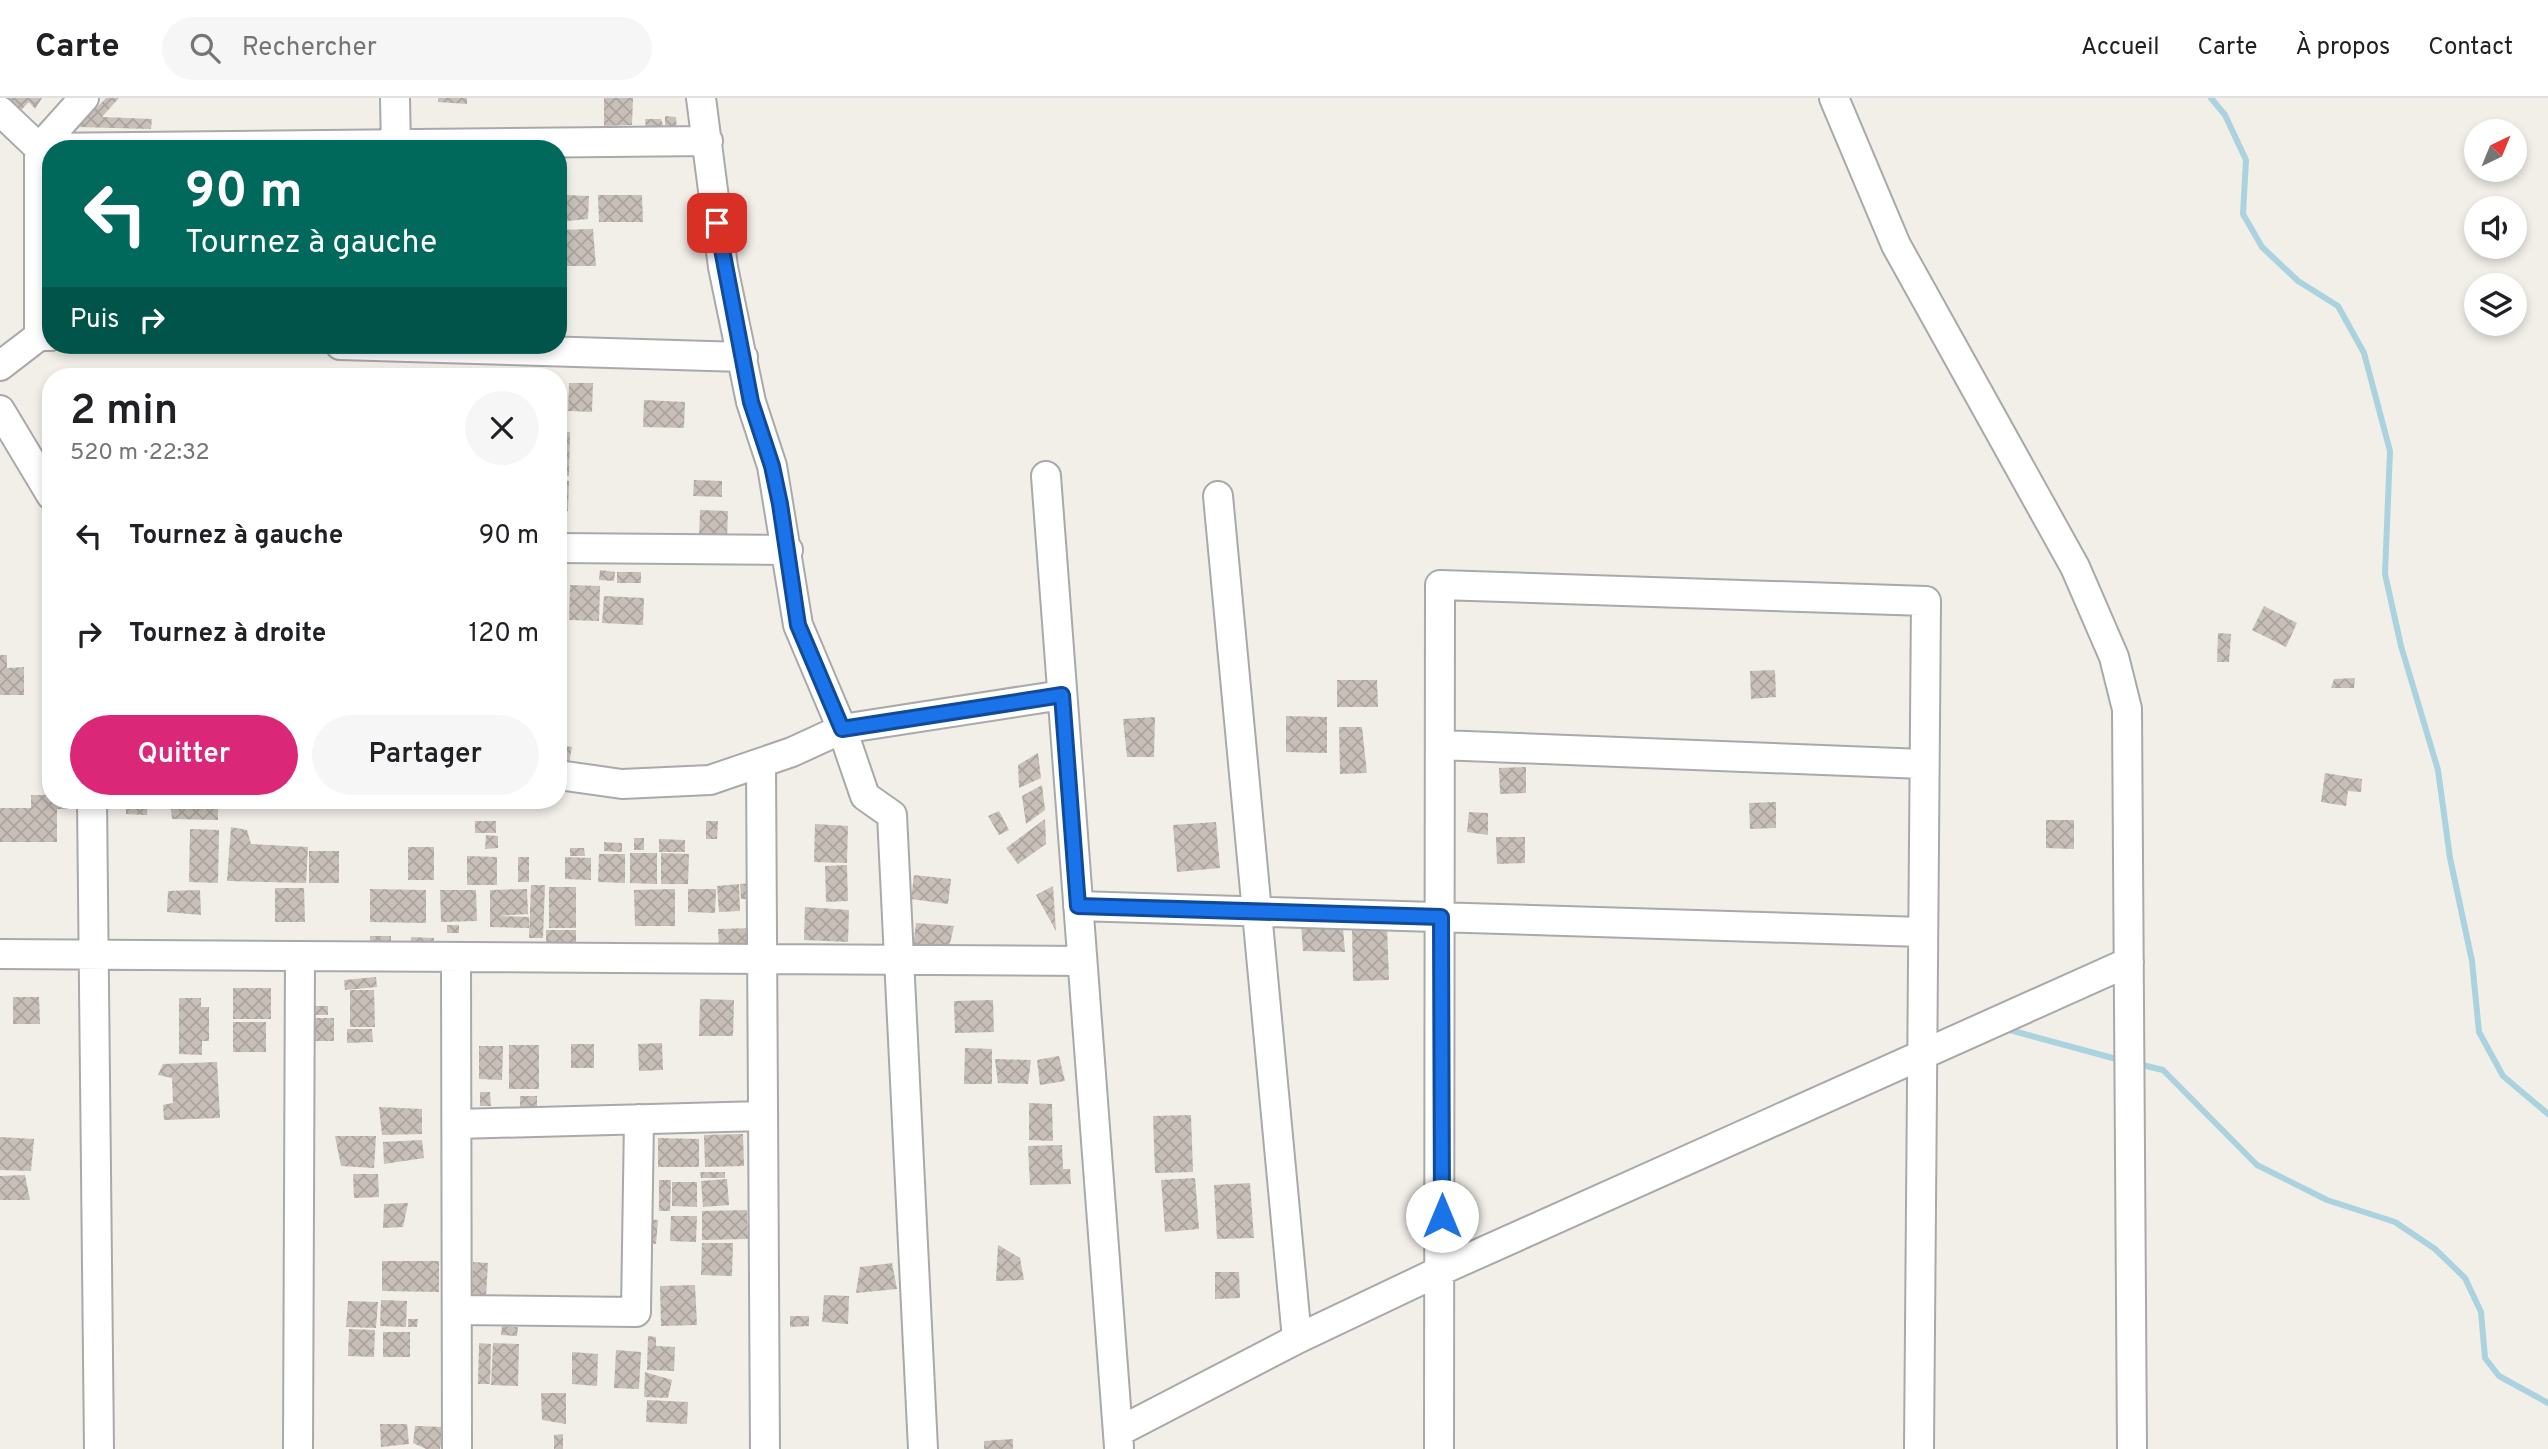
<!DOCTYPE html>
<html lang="fr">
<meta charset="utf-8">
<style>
:root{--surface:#fff;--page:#f6f6f6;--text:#202124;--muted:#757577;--line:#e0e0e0;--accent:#db2777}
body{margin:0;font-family:Overpass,sans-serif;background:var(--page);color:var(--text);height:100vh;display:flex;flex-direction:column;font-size:26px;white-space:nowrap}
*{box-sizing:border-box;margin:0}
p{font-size:23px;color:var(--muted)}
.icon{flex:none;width:38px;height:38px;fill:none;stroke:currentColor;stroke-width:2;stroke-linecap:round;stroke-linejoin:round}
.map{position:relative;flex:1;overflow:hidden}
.details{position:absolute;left:42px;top:270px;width:525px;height:441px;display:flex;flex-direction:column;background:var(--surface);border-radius:28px;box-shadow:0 4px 10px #0003}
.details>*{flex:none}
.top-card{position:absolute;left:42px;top:42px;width:525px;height:214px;border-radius:28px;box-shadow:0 4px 10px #0003;background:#00695c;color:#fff;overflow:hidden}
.needle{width:46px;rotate:43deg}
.buttons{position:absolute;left:2464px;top:21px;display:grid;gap:14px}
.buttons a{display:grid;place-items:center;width:63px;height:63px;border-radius:50%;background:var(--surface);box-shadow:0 4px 10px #0003;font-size:35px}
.pin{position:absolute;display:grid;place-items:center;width:60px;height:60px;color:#fff;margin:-30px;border-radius:14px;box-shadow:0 4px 10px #0006}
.me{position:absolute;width:77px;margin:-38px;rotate:0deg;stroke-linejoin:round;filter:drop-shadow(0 0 5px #0008)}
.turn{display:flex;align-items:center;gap:24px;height:147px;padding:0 28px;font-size:32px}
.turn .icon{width:91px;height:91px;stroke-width:2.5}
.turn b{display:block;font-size:49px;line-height:60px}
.then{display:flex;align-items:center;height:66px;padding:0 28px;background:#0003;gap:14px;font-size:26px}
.round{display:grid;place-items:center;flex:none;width:74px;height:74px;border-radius:37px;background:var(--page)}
.overview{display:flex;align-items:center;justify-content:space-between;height:119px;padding:0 28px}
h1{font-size:42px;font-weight:600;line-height:52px}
.cta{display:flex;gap:14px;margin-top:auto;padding:14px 28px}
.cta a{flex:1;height:80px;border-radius:42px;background:var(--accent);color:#fff;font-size:28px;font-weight:600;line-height:80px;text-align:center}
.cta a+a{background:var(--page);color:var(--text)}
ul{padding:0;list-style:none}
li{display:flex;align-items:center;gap:21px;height:98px;padding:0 28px}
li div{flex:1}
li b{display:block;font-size:26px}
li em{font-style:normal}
header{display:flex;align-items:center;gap:42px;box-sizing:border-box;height:98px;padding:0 35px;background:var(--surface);border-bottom:2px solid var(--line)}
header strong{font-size:33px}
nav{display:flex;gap:38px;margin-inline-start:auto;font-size:24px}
.search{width:490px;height:63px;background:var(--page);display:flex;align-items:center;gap:18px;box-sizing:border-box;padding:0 24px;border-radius:38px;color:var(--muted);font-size:26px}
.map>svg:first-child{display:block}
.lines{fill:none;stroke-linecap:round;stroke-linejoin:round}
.stream{stroke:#aad3df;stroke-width:6}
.building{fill:url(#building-cross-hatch)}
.minor-casing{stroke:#a9a9a9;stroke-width:32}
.minor{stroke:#fff;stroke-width:28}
.route-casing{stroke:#114b97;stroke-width:18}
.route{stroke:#1a73e8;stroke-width:12}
</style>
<header>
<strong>Carte</strong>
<div class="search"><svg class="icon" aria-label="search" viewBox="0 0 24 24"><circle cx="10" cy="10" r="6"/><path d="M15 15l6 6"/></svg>Rechercher</div>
<nav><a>Accueil</a><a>Carte</a><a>À propos</a><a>Contact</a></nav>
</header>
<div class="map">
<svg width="2548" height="1351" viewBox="0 0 2548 1351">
<defs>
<pattern id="building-cross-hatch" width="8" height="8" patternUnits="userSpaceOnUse" patternTransform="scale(1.75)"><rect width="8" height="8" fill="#c7bfb8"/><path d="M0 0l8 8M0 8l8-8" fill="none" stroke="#aba49e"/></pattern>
</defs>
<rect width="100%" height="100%" fill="#f2efe9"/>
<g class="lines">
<path class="stream" d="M2211,0L2225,17L2246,62L2243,116L2262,149L2298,183L2338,208L2364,255L2390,353L2385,476L2401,548L2438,672L2450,760L2472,863L2479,934L2503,978L2548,1016
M2006,931L2120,962
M2138,966L2163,972L2257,1067L2327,1102L2395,1124L2435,1151L2465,1180L2481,1214L2485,1260L2499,1278L2548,1305"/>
</g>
<path class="building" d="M9,0H42L35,11L29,4L21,12Z
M106,0H119L102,19L152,21L151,31L78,29Z
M438,0H467V6L438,4Z
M604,0H633L632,27L604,28Z
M665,18L676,19L677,31L665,30Z
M645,21H661L664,30L646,32Z
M567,97L589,98L588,121L567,123Z
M598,97H642L643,124H599Z
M593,131L596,168H558V132Z
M569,285H593L592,314L568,313Z
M644,302L685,304L684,330L643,329Z
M558,334H570L569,378L558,377Z
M558,382L569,383L568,413L558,412Z
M694,382L722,383V399L693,398Z
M700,412L728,413L727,441L699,440Z
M600,472L615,474L614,483L599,482Z
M617,474H641V485H617Z
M558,486H564V522H558Z
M570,487L600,488L599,523L569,522Z
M604,498L644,500L643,527L602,525Z
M2264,508L2297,525L2286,549L2252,532Z
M2218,535L2231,536L2229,564H2217Z
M0,557H7V570L24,569V597H0Z
M1775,572L1776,599L1751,601L1750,573Z
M2355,580L2354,590H2331L2334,581Z
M1337,582H1377L1378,609H1337Z
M1286,618L1327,619V655L1286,654Z
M1155,619L1154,659H1127L1123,621Z
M1339,629H1362L1367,675L1340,676Z
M558,647L572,649L568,670L558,668Z
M1038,655L1041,680L1019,690L1018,667Z
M1526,669V695L1500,696L1499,670Z
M2325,675L2362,681L2361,694L2348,693L2346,708L2321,704Z
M1042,687L1045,712L1026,726L1022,698Z
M31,697H51V702H68V711H57V744H0V710H31Z
M126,702H148L147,717L126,716Z
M163,702H174L175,709H163Z
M178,702H218V722L172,721L171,711H178Z
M1776,704V730L1750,731L1749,705Z
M999,713L1009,732L999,737L988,718Z
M1469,714L1488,715V737L1467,734Z
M1045,721L1046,746L1018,766L1006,750Z
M2046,722H2074V751L2046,750Z
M475,723H496V735H475Z
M706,723H718L717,741H706Z
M1216,724L1220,770L1177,774L1173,727Z
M815,726L848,728L847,765L814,764Z
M231,729L247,732L251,746L308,749L306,785L227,783Z
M190,731L219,732L218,785L189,784Z
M486,737L498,738V750L485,751Z
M1496,739H1525V765L1497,766Z
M634,740H644V752H634Z
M659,741L685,742V754H659Z
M604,744L622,745V754L604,753Z
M408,749H434V782H408Z
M570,750H584L585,758H570Z
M309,753H339V785H309Z
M630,755H657V786L630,785Z
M661,755L689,756L688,786H661Z
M599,756H625V785L598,784Z
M467,758L497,759V787H467Z
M518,759H529V784H518Z
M565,759L591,760V782L565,781Z
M847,767L848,803L826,804L825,768Z
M914,777L951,781L948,806L911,801Z
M751,785L752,801H741L740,786Z
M739,786L740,813L719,814L717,788Z
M531,787H545L543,840H529Z
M1053,788L1056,833L1036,797Z
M549,789H576V830H549Z
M275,790H304L305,824H275Z
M370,791L426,792V825L370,824Z
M527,791L528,816L497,818L529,819V830L490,829V792Z
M675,791V828H635L634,792Z
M688,791H716L715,815L688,814Z
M200,792L201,817L167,814L168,793Z
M440,792H476L477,823L441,824Z
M805,809L849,812L848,844L804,842Z
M916,825L954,828L949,850L913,849Z
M447,827H459V835H447Z
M1301,827L1343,829L1345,854L1303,853Z
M1387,829L1389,882L1353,883L1352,830Z
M751,830L752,849L719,850L718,831Z
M546,832H576V845H546Z
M370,838H391V851L370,850Z
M411,839L434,840V851H410Z
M376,879L377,889L345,892L344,882Z
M233,890H271V921H233Z
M350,892H374L375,929H350Z
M13,899H39L40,926H13Z
M179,900H201V909H209V943H202V957L179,956Z
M700,901L734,902L733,938H699Z
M993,902L994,934L955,935L954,903Z
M311,908H328V917H311Z
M313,920H334V943H314Z
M233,924H266V954H233Z
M347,931H372L373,944L347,945Z
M662,945L663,972L639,973L638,946Z
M571,946H594V970H571Z
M509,947H539V991H509Z
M479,948H503L502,982L479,981Z
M965,950L992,951V986H964Z
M1059,958L1065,983L1040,987L1037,962Z
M995,961L1031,962L1028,986L998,985Z
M217,964L220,1020L164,1022L163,1007L173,1005L172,980L158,977L163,966Z
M480,994H490L491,1008H480Z
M520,998H537V1009H520Z
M1029,1005L1052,1006L1053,1043L1029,1042Z
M379,1009L422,1011V1036L382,1037Z
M1191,1017L1193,1074L1155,1075L1153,1018Z
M743,1036L744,1068L705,1069L704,1037Z
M335,1038H376L374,1070L341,1068Z
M0,1039L34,1041L31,1073L0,1072Z
M658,1040L699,1041V1069H658Z
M422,1042L424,1060L384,1066L383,1044Z
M1062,1047L1063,1071H1070L1071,1086L1030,1087L1028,1048Z
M700,1074H725V1080H701Z
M353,1076H378L379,1099L354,1100Z
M25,1077L30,1102H0V1078Z
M1195,1080L1199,1131L1165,1134L1161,1082Z
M727,1081L729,1107L703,1109L701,1083Z
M659,1082H671L670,1113H659Z
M672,1084H697V1109L672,1108Z
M1250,1085L1254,1140L1217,1141L1214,1087Z
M408,1105L403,1129L383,1130L384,1106Z
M747,1112L748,1141L702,1142V1113Z
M671,1118H697L696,1144L670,1143Z
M646,1121L658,1122L656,1146L645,1145Z
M702,1145H733L732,1178L701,1177Z
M998,1147L1020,1160L1024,1182L996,1183Z
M382,1163H439V1194L382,1193Z
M473,1164L488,1165L486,1199L472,1198Z
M892,1165L897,1191L856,1195L860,1169Z
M1215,1174H1239L1240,1200L1215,1201Z
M695,1187L697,1227L661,1228L660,1188Z
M824,1197L849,1198L848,1226L822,1224Z
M381,1202L407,1203L406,1229L380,1228Z
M348,1203L378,1204L376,1230L346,1229Z
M790,1218H809V1228L790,1229Z
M408,1221H418L417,1229H408Z
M502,1228L518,1229L517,1238L501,1237Z
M349,1231L375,1232L374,1259L348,1258Z
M383,1234H410V1259H383Z
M648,1238L656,1239V1248L675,1249L674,1273L647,1272Z
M479,1245L491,1246L490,1286H478Z
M493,1245L519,1246L518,1288L491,1287Z
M616,1252L641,1254L639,1291L614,1290Z
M572,1254L598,1256L597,1288L572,1286Z
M645,1274L672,1282L668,1300L644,1299Z
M541,1295H566V1326L542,1322Z
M647,1302L688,1304L687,1326L646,1324Z
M380,1326H407L409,1346L381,1349Z
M415,1328L444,1329L440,1351H426L413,1345Z
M563,1336V1351H554V1337Z
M1013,1341V1351H984V1343Z"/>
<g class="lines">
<defs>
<path id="minor" d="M395,0L396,51
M701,0L723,169L751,304L772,368L798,527L842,631L865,698L892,717L923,1351
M1834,0L1896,147L2075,469L2114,559L2127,611L2132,1351
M0,13L39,50L708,43
M39,238V50L84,0
M340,247L743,259
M0,268L39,238H51
M0,312L51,397
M1046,378L1119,1349
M1218,398L1297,1241
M558,450L788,452
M1440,647L1923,666
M761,666L765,1351
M558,677L622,686L710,682L792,654L842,631L1062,597
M92,702L99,1351
M1078,808L1922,834
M0,856L1082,863
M456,859L457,1351
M457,1026L763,1018
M457,1212L636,1214L639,1021
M1118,1334L1297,1241L1442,1172L2129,864
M298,1351L300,858
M1439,1351L1440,487L1926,503L1919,1351"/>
</defs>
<use href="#minor" class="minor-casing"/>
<use href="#minor" class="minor"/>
</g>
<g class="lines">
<defs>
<path id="route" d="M717,125L751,304L772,368L780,406L798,527L842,631L1062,597L1078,808L1441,819L1442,1118"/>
</defs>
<use href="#route" class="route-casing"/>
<use href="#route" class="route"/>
</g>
</svg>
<div class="buttons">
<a><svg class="needle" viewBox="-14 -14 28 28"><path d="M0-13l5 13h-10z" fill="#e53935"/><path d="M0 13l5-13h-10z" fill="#757577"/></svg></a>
<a><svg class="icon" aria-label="sound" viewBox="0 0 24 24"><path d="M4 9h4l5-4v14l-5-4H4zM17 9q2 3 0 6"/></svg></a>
<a><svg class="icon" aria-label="layers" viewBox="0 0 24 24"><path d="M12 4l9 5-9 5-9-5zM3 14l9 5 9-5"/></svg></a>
</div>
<div class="pin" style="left:717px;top:125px;background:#d93025"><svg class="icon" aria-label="arrive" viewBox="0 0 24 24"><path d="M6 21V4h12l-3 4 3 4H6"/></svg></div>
<svg class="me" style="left:1442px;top:1118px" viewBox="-20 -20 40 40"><circle r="19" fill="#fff"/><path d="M0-13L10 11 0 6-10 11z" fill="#1a73e8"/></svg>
<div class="top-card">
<div class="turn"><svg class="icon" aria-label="left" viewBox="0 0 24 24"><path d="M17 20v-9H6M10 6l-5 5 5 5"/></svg><div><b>90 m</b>Tournez à gauche</div></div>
<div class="then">Puis<svg class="icon" aria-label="right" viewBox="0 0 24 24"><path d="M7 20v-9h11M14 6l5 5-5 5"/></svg></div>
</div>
<section class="details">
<div class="overview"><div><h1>2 min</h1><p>520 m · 22:32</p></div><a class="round"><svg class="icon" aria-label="close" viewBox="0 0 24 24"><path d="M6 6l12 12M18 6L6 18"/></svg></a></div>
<ul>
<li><svg class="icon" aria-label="left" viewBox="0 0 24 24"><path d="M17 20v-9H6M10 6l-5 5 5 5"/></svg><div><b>Tournez à gauche</b></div><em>90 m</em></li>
<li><svg class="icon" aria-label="right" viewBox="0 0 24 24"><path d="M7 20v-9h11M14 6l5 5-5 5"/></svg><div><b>Tournez à droite</b></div><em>120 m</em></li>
</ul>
<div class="cta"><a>Quitter</a><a>Partager</a></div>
</section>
</div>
